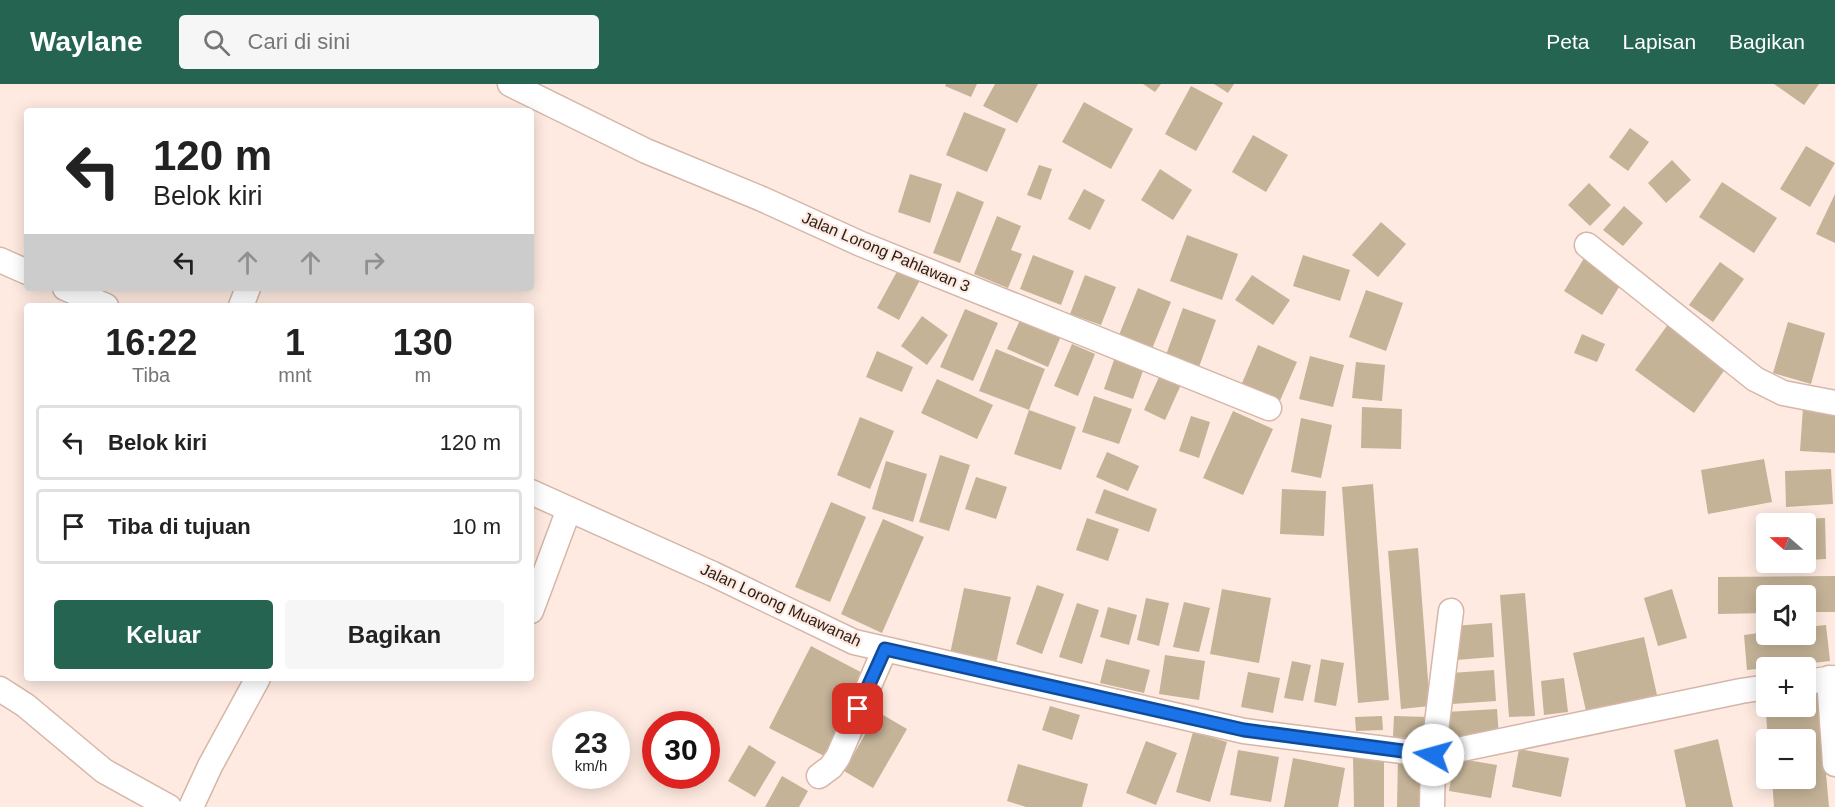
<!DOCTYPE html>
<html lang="id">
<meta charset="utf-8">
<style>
:root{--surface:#fff;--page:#f6f6f6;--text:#222;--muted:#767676;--line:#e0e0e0;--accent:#256451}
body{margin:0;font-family:Helvetica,sans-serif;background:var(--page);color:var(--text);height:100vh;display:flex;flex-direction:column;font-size:22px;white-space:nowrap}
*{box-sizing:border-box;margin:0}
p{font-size:20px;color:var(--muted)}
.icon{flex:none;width:33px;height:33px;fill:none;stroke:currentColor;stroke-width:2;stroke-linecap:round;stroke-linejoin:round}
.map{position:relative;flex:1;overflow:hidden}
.details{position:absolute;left:24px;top:219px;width:510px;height:378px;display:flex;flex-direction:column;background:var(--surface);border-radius:6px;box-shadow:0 3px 15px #0003}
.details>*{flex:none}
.top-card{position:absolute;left:24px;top:24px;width:510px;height:183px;border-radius:6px;box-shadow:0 3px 15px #0003;background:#fff;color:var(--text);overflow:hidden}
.needle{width:39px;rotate:290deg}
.tools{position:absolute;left:1756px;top:429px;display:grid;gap:12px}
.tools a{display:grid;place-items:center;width:60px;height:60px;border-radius:6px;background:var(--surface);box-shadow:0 3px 15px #0003;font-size:30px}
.speed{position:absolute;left:552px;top:627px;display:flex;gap:12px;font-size:30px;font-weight:700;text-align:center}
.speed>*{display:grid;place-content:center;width:78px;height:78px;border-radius:50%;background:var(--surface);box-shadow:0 3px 15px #0003;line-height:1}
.speed small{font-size:15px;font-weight:400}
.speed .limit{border:9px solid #d22;background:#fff;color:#111}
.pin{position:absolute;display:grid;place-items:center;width:51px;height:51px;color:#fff;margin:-26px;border-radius:12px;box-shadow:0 3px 9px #0006}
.me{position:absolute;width:66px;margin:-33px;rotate:277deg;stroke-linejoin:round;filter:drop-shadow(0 0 4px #0008)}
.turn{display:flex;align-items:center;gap:21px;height:126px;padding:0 30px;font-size:27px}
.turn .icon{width:78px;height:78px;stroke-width:2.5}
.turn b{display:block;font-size:42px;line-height:51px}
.lanes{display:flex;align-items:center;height:57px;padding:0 30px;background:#0003;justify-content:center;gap:30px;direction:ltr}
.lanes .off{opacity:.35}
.eta{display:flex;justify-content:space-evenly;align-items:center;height:102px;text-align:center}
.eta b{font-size:36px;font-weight:600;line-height:42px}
.primary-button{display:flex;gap:12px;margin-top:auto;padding:12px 30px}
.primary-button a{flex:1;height:69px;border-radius:6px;background:var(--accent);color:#fff;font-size:24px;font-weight:600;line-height:69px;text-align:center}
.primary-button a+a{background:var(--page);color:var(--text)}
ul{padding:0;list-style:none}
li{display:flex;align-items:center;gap:18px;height:75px;margin:0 12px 9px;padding:0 18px;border:3px solid var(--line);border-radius:6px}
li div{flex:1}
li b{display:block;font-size:22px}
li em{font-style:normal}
header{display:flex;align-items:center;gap:36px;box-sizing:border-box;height:84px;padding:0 30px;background:var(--accent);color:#fff}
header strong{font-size:28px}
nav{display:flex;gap:33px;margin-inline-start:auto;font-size:21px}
.search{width:420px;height:54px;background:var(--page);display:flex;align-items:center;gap:15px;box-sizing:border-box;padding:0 21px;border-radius:6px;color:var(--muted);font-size:22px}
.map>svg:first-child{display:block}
.building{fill:#c4b397}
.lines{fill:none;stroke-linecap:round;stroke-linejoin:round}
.street-casing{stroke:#d6b6a8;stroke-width:27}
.street{stroke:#fff;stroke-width:24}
.route-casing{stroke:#114b97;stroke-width:15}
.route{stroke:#1a73e8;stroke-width:10}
.labels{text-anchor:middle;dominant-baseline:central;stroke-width:4.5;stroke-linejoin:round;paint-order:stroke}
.street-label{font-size:16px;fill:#291d18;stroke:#feeae0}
</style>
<header>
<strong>Waylane</strong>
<div class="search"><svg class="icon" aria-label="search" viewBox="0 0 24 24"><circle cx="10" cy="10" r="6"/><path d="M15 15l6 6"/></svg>Cari di sini</div>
<nav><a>Peta</a><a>Lapisan</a><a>Bagikan</a></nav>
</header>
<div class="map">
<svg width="1835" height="723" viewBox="0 0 1835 723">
<rect width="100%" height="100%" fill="#feeae0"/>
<path class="building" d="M946,0H977L971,13L945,2Z
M995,0H1038L1017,39L983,22Z
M1143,0H1161L1155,8Z
M1214,0H1234L1228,9Z
M1774,0H1819L1804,21Z
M1191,2L1223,19L1196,67L1165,50Z
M1084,18L1133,45L1111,85L1062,58Z
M964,28L1006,45L987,88L946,71Z
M1630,44L1649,58L1628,87L1609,73Z
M1253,51L1288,71L1266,108L1232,88Z
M1806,62L1835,79L1810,123L1780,105Z
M1672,76L1691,96L1666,119L1648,99Z
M1039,81L1052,85L1041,116L1027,111Z
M1160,85L1192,106L1173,136L1141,116Z
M910,90L942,100L930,139L898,128Z
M1722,98L1777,134L1754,169L1699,133Z
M1589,99L1611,121L1590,142L1568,121Z
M1084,105L1105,116L1090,146L1068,135Z
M957,107L984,118L960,179L933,169Z
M1835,110V159L1816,150Z
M1624,122L1643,139L1623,162L1603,146Z
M997,132L1021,142L1011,166L1022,170L1008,204L974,190Z
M1381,138L1406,160L1378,193L1352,171Z
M1187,151L1238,170L1222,216L1170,197Z
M1033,171L1074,187L1061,221L1020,205Z
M1303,171L1350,186L1340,217L1293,202Z
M1586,171L1624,195L1602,231L1564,207Z
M1720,178L1744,195L1713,238L1689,221Z
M900,182L921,194L899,236L877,224Z
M1085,191L1116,203L1101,241L1070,230Z
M1252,191L1290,216L1273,241L1235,216Z
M1138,204L1171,218L1152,265L1119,251Z
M1366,206L1403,219L1386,267L1349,253Z
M1183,224L1216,236L1199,283L1166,271Z
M965,225L998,239L973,297L940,283Z
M922,232L948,251L927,281L901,262Z
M1020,236L1061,252L1048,283L1007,265Z
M1788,238L1825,249L1811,300L1773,289Z
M1669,239L1728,281L1694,329L1635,286Z
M1582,250L1605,260L1597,278L1574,269Z
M1072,260L1095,270L1078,312L1054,302Z
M1258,261L1297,278L1278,321L1240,304Z
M996,265L1045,285L1029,326L979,307Z
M877,267L913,283L902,308L866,293Z
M1310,272L1344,281L1333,323L1299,315Z
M1115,273L1144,284L1133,315L1104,305Z
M1356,278L1385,281L1382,317L1352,314Z
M1163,284L1184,294L1165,336L1144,326Z
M937,295L993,321L977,355L921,329Z
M1094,312L1132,325L1119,360L1082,348Z
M1362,323L1402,325L1401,365L1361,364Z
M1803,323L1835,325V369L1800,367Z
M1029,326L1076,343L1061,386L1014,370Z
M1233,327L1273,345L1243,411L1203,394Z
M1191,332L1210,338L1199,374L1179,367Z
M860,333L894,347L870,405L837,391Z
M1301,334L1332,341L1321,394L1291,388Z
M1107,368L1139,382L1128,407L1096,393Z
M940,371L970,381L949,447L919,438Z
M1764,375L1772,418L1708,430L1701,386Z
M886,377L927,390L913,438L872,425Z
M1831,385L1833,420L1786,423L1785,387Z
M976,393L1007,403L996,435L965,425Z
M1373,400L1389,616L1358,619L1342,403Z
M1104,405L1157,425L1149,448L1095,429Z
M1282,405L1326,407L1324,452L1280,450Z
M831,418L866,433L830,518L795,503Z
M1087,434L1119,445L1108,477L1076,466Z
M1825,434L1826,475L1806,476V440H1779L1778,436Z
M883,435L924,453L882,549L841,530Z
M1418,464L1430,622L1401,625L1388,467Z
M1835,492V528H1806V512H1767V529L1718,530V493Z
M1037,501L1064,510L1042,570L1016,560Z
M964,504L1011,513L996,580L950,570Z
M1222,505L1271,514L1259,579L1210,570Z
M1672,505L1687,554L1658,562L1644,514Z
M1525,509L1535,632L1509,633L1500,511Z
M1146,514L1169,519L1159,562L1137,556Z
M1184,518L1210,524L1199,568L1173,563Z
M1077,519L1099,526L1082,580L1059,573Z
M1108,523L1137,531L1129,561L1100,553Z
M1492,539L1494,573L1456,576L1454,542Z
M1826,541L1830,577L1747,586L1744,551L1767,548V550H1806V543Z
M1644,553L1657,611L1586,627L1573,569Z
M811,562L872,594L830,675L769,644Z
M1165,571L1205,577L1199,616L1159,610Z
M1106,575L1150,586L1144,609L1100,599Z
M1321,575L1344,579L1336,622L1314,618Z
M1292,577L1311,581L1303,617L1284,614Z
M1494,586L1496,617L1452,620L1451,589Z
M1248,588L1280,594L1273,629L1241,623Z
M1564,594L1568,628L1544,631L1541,597Z
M1818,600L1829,723H1774L1772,694H1806V656H1768L1764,606L1767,605V622H1806V601Z
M1050,622L1080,631L1072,656L1042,646Z
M1497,625L1499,653L1448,657L1446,628Z
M878,628L907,645L873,704L844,687Z
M1382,632L1383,646L1356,647L1355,633Z
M1394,632L1429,633L1428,655L1393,653Z
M1193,648L1227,658L1210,718L1176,708Z
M1718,655L1733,723H1686L1674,666Z
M1146,657L1177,669L1156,721L1126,709Z
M749,661L776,678L755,713L728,697Z
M1519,665L1569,674L1561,713L1512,703Z
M1238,666L1279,673L1271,718L1230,711Z
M1293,674L1345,684L1338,723H1284Z
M1353,674H1384V723H1354Z
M1398,674L1426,679L1427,723H1397Z
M1455,674L1497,681L1491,714L1449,707Z
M1018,680L1088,700L1082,723H1026L1007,717Z
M782,692L808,707L799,723H765Z"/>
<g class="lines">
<defs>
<path id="street" d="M510,0L646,67L762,115L861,160L1269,324
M1587,161L1755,295L1783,309L1835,319
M0,176L27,188
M65,204L106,222
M241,222L248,204
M531,408L713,490L854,558L1244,647L1433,671L1741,607L1767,603
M531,527L569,425
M1829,594L1835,680
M1806,598L1835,594
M0,605L25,621L104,687L169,723
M819,692L831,683L838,673L885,565
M191,723L210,682L258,594
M1432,723L1433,671L1451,527"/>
</defs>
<use href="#street" class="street-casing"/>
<use href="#street" class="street"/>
</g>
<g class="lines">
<defs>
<path id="route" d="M858,625L885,565L1244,646L1433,671"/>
</defs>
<use href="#route" class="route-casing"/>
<use href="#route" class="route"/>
</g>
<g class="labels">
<g class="street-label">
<text transform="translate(886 168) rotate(23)">Jalan Lorong Pahlawan 3</text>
<text transform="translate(781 521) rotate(25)">Jalan Lorong Muawanah</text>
</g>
</g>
</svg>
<div class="tools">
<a><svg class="needle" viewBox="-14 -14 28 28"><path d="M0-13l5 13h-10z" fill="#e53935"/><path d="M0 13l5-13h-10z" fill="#767676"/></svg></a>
<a><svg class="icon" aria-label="sound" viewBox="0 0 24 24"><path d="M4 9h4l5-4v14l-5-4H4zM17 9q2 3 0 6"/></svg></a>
<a>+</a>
<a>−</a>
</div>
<div class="speed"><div>23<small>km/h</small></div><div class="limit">30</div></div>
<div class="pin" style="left:858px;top:625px;background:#d93025"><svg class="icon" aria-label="arrive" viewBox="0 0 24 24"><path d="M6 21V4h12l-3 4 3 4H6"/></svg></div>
<svg class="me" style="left:1433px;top:671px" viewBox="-20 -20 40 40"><circle r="19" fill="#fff"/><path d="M0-13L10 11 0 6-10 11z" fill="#1a73e8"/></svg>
<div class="top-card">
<div class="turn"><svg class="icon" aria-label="left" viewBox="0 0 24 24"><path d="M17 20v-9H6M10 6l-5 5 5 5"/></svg><div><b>120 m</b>Belok kiri</div></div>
<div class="lanes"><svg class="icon" aria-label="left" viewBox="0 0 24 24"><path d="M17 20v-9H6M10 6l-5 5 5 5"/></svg><svg class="icon off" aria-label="ahead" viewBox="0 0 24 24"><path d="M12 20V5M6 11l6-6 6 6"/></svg><svg class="icon off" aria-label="ahead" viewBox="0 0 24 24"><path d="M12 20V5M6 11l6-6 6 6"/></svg><svg class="icon off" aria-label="right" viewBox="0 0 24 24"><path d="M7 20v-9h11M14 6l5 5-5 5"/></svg></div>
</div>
<section class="details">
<div class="eta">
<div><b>16:22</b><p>Tiba</p></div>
<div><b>1</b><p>mnt</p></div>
<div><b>130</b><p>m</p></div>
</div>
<ul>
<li><svg class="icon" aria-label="left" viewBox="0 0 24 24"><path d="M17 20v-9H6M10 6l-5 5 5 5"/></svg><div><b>Belok kiri</b></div><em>120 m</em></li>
<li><svg class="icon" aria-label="arrive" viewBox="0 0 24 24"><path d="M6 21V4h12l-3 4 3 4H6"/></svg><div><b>Tiba di tujuan</b></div><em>10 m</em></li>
</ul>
<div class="primary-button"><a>Keluar</a><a>Bagikan</a></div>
</section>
</div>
